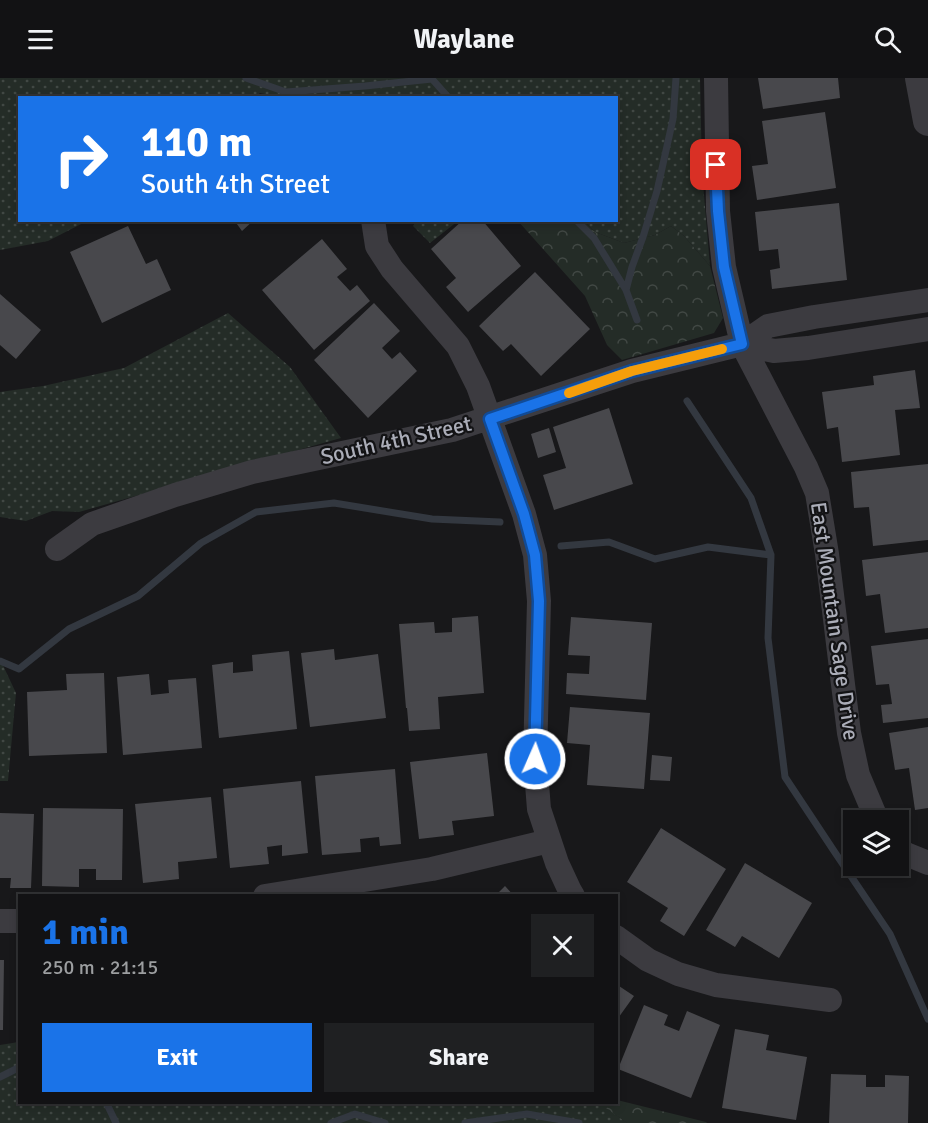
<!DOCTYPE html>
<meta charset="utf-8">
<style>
:root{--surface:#121214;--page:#1f2022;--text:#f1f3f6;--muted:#9c9ea0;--line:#313234;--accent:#1a73e8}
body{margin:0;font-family:Signika,sans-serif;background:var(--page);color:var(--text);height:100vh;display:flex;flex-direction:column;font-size:22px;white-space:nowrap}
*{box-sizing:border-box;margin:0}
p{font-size:20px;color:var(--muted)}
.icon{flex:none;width:33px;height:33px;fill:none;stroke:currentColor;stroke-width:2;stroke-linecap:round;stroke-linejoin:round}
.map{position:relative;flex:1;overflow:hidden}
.sheet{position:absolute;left:18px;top:816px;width:600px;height:210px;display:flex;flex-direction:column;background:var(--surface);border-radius:0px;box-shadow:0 3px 9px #0003,0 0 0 2px var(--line)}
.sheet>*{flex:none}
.guide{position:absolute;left:18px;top:18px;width:600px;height:126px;border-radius:0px;box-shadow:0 3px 9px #0003,0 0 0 2px var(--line);background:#1a73e8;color:#fff;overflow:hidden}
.buttons{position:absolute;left:843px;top:732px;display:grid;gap:12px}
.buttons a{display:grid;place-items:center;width:66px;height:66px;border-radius:0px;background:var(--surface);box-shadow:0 3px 9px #0003,0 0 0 2px var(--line);font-size:30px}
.pin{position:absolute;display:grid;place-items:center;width:51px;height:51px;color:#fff;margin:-26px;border-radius:12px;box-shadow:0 3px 9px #0006}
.me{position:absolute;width:66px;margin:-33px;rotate:2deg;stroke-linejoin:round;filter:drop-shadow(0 0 4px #0008)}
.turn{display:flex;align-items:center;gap:21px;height:126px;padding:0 24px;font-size:27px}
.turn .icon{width:78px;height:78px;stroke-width:2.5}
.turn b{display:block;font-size:42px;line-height:51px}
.round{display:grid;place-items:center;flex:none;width:63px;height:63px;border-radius:0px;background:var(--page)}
.head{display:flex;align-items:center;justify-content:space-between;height:102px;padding:0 24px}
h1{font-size:36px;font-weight:700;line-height:45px;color:var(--accent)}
.primary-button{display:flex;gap:12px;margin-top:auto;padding:12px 24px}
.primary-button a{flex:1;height:69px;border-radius:0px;background:var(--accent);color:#fff;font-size:24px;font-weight:700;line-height:69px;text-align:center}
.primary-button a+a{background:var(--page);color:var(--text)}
header{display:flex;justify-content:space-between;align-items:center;height:78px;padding:0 24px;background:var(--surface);font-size:27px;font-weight:700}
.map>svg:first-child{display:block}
.grass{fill:url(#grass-dots)}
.forest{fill:url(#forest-crowns)}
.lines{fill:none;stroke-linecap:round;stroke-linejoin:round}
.stream{stroke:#333840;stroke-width:7}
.building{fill:#48484c}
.minor{stroke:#3c3b40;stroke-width:24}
.tertiary{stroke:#3c3b40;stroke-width:30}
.route-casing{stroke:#114b97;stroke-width:15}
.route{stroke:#1a73e8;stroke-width:10}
.slow{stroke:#f59e0b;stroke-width:10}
.labels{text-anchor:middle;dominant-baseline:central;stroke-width:4.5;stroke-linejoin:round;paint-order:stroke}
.street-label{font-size:22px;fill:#abadb8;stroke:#131315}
</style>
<header><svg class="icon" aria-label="menu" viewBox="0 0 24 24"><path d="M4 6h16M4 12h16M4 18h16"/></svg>Waylane<svg class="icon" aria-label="search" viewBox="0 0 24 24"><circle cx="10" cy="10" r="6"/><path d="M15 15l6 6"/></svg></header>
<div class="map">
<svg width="928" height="1045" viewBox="0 0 928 1045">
<defs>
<pattern id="grass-dots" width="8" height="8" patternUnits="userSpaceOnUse" patternTransform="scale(1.5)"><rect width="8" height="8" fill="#242c27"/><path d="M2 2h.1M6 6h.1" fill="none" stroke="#414844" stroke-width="1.8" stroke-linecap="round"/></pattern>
<pattern id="forest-crowns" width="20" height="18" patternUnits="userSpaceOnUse" patternTransform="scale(1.5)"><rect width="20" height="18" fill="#242c27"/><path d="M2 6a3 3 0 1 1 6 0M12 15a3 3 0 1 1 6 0" fill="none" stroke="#414844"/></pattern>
</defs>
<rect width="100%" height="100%" fill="#18181a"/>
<path class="grass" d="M0,0H700L702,93L710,188L684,158L671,148L655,157L624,165L595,154L584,143L616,142V20H285L260,15L254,20H20V142L87,143L48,163L0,172Z
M416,143V142L458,143L430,165L413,148Z
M228,235L290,289L341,360L79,434L52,433L26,443L0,439V314L43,308L124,290Z
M0,581L16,615L8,703H0Z
M19,964L20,1024H599L627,1045H0V967Z"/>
<path class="forest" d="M518,143H584L595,154L624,165L655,157L671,148L684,158L710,188L723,240L714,255L622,282L607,267L585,218Z
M617,1022L706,1044L707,1045H627L599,1025L616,1024Z"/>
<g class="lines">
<path class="stream" d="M246,0L286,14L365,8L432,1L449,20
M576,142L594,160L626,212L637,242
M626,212L632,189L643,159L657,113L673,41L676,0
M687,323L751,420L771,477L768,560L785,699L834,773L890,856L928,941
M561,468L609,464L655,481L708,469L771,477
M0,583L19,591L69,551L138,518L201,465L256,434L334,425L432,441L500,444
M0,999L20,989
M106,1024L116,1045
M331,1045L355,1036L385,1045
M465,1045L527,1036L579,1045"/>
</g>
<path class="building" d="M758,0H838L840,20L763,31Z
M825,34L836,110L757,122L752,88L768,86L762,43Z
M839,125L847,202L772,211L770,192L780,190L778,171L759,173L755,134Z
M234,142H254L242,153Z
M463,142H482L521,188L468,234L446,209L456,200L431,171Z
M128,148L146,186L157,181L171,212L102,245L70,174Z
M322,161L347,191L337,199L350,213L357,207L370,223L314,272L262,212Z
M535,194L590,251L541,298L511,266L503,273L479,248Z
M0,216L41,252L16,281L0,267Z
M374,225L400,253L382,270L392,281L400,274L417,293L368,340L314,282Z
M915,292L920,330L895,332L900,377L842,384L838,349L827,351L822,314L874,307L873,298Z
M609,330L633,406L554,432L543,397L566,390L553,349Z
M549,350L556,374L538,380L531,356Z
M928,386V462L873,468L869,429L854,430L851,394Z
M928,474V550L885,555L880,516L866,518L862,482Z
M478,538L484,615L438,619L440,651L409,653L407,630H406L399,546L434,544L435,555L452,554V540Z
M571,539L652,545L646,622L566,616L567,595L589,596L590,578L568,577Z
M928,561V640L883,645L881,627L892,626L889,606L876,607L871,568Z
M334,571L335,582L378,576L386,640L310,649L301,575Z
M289,573L297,651L219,660L212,587L233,584V595L253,593L252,577Z
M104,595L107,675L29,678L27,614L67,612L66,596Z
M149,596L151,617L169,615L168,602L196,600L202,670L123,677L117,599Z
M570,629L650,635L644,711L587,707L590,667L567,665Z
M928,649V730L915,732L909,690L895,692L889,655Z
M487,675L494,738L452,743L454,757L419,761L410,684Z
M652,677L672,679L670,703L650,702Z
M395,691L401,766L380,768L379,759L360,761L361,774L322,777L315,698Z
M301,703L308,775L282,778V767L267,769L269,786L230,790L223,711Z
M211,719L217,780L178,784L179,801L143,805L135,726Z
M43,730L123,731L122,802H96V791H79V809L42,808Z
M0,735L34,736L31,810H10L11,800H0Z
M661,750L726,791L684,858L660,843L668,830L627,804Z
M745,785L812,825L779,880L742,858L735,869L706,852Z
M505,808L514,818H495Z
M0,882H4L3,952H0Z
M616,906L634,918L616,943Z
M644,927L668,937L664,947L679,953L687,933L720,947L691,1020L618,991Z
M735,951L769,957L766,972L807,979L796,1042L722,1030Z
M831,996L866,997V1009H885V997L909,998L908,1045H829Z"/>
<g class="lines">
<path class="minor" d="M716,0L718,133L724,189L742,266L806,389L817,415L827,476L849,655L858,697L877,742
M373,142L377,168L392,191L458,268L478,308L524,436L535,477L539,523L535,681L539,731L557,785L570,813L573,818
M742,266L774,273L808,270L928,251
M57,471L92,446L175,417L252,394L452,352L632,293L742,266L768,248L814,239L928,222
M898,770L906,776L928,785
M265,818L432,791L549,763
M0,843H20
M616,859L648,882L678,896L716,907L830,922"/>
<path class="tertiary" d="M920,0L928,43"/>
</g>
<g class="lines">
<defs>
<path id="route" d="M535,681L539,523L535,477L524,436L490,341L632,293L742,266L724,189L718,133L716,87"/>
</defs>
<use href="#route" class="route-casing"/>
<use href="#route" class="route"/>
<path class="slow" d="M569,315L632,293L722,271"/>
</g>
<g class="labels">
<g class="street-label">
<text transform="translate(396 362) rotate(-13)">South 4th Street</text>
<text transform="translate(835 543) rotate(82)">East Mountain Sage Drive</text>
</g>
</g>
</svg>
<div class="buttons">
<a><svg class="icon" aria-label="layers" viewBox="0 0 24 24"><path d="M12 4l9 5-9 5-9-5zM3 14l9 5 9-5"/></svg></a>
</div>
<div class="pin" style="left:716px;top:87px;background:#d93025"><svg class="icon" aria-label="arrive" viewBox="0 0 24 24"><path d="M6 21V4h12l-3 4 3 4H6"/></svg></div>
<svg class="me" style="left:535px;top:681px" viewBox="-20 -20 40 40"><circle r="17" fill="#1a73e8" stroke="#fff" stroke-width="3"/><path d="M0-11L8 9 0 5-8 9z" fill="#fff"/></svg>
<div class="guide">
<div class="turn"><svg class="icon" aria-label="right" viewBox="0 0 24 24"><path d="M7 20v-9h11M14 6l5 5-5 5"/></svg><div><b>110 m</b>South 4th Street</div></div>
</div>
<section class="sheet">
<div class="head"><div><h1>1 min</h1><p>250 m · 21:15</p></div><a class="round"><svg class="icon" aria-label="close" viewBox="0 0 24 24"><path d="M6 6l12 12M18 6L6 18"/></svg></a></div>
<div class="primary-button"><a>Exit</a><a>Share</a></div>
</section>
</div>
